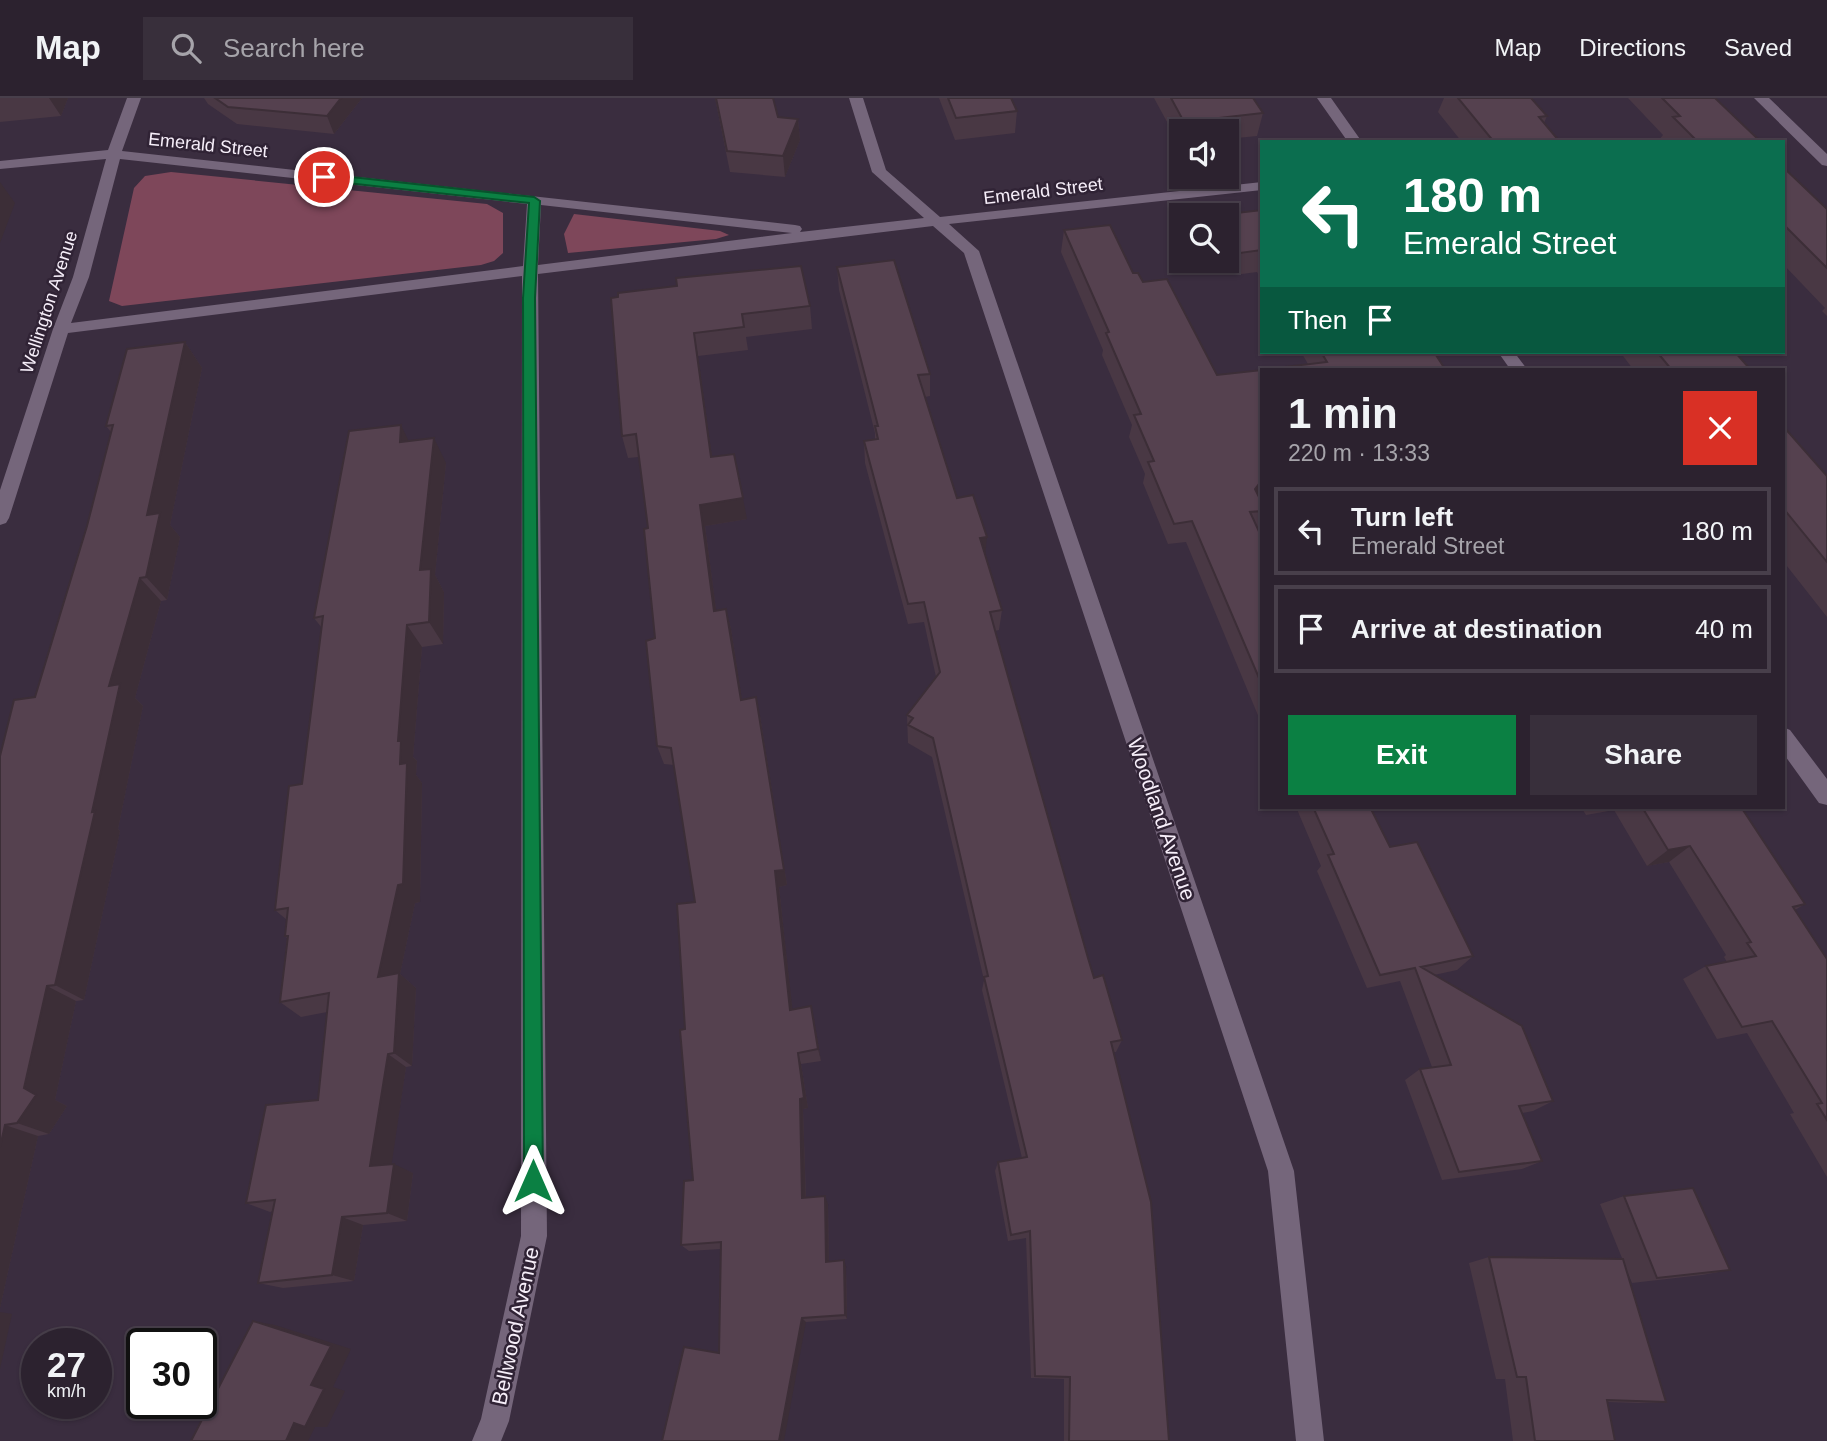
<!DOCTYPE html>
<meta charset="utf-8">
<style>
:root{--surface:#2c222f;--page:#382f3b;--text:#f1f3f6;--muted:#a6a4aa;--line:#483f4b;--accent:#0b8043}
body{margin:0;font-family:Arial,sans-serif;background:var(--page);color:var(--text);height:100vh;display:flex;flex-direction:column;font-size:26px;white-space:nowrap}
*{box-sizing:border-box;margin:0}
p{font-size:23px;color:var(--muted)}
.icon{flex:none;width:38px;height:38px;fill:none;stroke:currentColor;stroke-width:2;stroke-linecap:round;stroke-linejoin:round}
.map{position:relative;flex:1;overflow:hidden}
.details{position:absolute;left:1260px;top:270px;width:525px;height:441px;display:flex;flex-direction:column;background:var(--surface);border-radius:0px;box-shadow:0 2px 5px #0004,0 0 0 2px var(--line)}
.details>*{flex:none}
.hud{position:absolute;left:1260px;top:42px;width:525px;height:214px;border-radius:0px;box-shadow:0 2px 5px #0004,0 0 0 2px var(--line);background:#0b6e4f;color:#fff;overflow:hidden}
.fabs{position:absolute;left:1169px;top:21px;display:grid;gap:14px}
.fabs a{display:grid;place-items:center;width:70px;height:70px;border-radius:0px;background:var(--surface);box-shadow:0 2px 5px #0004,0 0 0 2px var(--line);font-size:35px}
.speed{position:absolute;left:21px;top:1230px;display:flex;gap:14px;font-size:35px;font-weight:700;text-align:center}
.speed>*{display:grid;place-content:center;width:91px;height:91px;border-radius:50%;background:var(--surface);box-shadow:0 2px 5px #0004,0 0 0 2px var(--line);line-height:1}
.speed small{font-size:18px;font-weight:400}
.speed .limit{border:4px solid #111;border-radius:10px;background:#fff;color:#111}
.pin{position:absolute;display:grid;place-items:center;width:60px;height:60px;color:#fff;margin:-30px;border:4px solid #fff;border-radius:50%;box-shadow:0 2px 7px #0007}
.me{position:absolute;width:77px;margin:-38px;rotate:0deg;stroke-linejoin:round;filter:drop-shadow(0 0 5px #0008)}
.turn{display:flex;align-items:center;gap:24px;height:147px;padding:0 28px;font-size:32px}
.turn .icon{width:91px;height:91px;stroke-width:2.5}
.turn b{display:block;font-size:49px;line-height:60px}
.then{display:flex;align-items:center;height:66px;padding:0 28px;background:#0003;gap:14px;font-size:26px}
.round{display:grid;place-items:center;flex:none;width:74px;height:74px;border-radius:0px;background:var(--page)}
.head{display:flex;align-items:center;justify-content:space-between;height:119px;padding:0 28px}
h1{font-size:42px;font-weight:700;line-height:52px}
.button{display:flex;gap:14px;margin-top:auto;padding:14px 28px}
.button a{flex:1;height:80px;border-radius:0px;background:var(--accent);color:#fff;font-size:28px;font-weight:700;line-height:80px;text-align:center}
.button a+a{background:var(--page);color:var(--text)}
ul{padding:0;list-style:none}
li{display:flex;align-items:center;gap:21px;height:88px;margin:0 14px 10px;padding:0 14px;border:4px solid var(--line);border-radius:0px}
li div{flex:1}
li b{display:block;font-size:26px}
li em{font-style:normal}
header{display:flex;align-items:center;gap:42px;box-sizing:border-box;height:98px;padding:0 35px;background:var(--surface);border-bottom:2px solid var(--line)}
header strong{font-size:33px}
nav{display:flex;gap:38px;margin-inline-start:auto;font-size:24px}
.search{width:490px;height:63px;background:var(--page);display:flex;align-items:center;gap:18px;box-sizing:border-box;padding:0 24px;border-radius:0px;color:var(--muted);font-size:26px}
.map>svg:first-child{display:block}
.green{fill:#7e475a}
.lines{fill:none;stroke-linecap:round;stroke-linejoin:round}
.minor{fill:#75667b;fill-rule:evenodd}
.wall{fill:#493844}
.shaded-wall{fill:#3c2e37}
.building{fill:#55414f;stroke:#3c2e37;stroke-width:2}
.route{fill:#0b8043;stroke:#07532c;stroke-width:2}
.labels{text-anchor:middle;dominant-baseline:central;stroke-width:5;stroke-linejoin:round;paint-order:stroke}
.far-street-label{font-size:18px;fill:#f6eef9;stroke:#302335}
.street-label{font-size:21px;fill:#f6eef9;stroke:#302335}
</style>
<header>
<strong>Map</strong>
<div class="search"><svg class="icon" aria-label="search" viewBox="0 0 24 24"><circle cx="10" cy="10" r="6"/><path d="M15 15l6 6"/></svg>Search here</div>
<nav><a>Map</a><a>Directions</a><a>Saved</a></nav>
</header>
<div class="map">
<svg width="1827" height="1343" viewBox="0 0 1827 1343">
<rect width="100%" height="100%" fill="#3a2d3f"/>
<path class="green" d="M171,74L487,106L503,115V155L494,163L481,167L122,208L109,203L134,90L145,78Z
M574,116L720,133L729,137L716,141L568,155L564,136Z"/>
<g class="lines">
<path class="minor" d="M127,0H141L122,53L795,127L800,128L802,131L800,134L924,120L872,74L849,0H863L886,72L940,119L1262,84V92L949,126L979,153L1294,1073L1324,1343H1296L1268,1073L964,155L933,128L538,176L547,1138L509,1323L501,1343H472L481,1321L521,1138L522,178L68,235L9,420L6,425L0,427V392L53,231L73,179L106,61L0,71V63L108,52ZM120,61L527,106L523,168L71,225L89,179ZM541,107L792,135L538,167Z
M1317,0H1331L1362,44H1348Z
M1754,0H1769L1827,56V68L1822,67Z
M1498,254H1514L1527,271H1510Z
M1783,629L1790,632L1827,681V707L1819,705L1783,655Z"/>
</g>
<path class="wall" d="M0,0H68L61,18L0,24Z
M204,0H362L334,36L237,26L208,6Z
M715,0H773L778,19L798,21L800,42L785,79L730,74Z
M939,0H1011L1017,13L1015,35L955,42Z
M1154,0H1253L1263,15L1257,38L1227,41V33H1181V46H1179Z
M1444,0H1531L1547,18L1544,25L1560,44H1462L1438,14Z
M1628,0H1715L1761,44H1661L1659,42L1663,37Z
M1783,69L1827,111V218L1822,213L1825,210L1783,166Z
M1262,112V183L1257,174L1234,177L1226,163L1227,117Z
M1064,132L1133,175L1143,184L1217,277L1262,272V393L1258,398L1262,405V421L1258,431L1262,440V627L1186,444L1168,446L1143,385L1145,376L1129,339L1132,327L1102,257L1103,252L1061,154Z
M837,169L930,276V298L925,299L957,400L985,457L1002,512L999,532L995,533L1088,860L1094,880L1122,942L1116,954H1113L1169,1343H1064V1281L1031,1280L1026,1140L1008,1143L995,1073L998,1064L1022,1060L982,892L984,882L932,659L908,645L907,617L936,579L924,524L908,526L865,365L864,343L875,341V335L839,192Z
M611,200L810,208L812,231L746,239L748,252L698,258L712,359L747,421L705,428L716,512L726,511L731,531L742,602L760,618L787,787L779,789L792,911L814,921L821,963L801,966L808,1010L803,1011L806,1099L828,1106L829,1164L846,1168L847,1221L806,1224L719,1255L721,1151L689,1153L681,1147L693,1082L685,931L695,804L674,667L664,666L657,648L655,540L648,430L639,359L628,360L622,338Z
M185,244L202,270L170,427L180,439L167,502L161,503L135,600L143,608L118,731L120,733L84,902L76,903L55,1002L67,1008L49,1036L38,1038L0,1210V658L35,599L87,428L111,334L106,328Z
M1301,254H1434L1308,266Z
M1620,254H1735L1750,271H1633Z
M1783,328L1827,378V519L1783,463Z
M409,343L446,365L435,477L444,494L443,546L422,549L413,659L417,663L416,677L422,685L420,804L415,805L400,876L416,890L412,968L406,969L391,1066L413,1075L407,1123L363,1127L354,1183L283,1190L258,1185L273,1113L270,1114L246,1105L318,1002L327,914L301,919L280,904L287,840L285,838L287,822L275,812L302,686L322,530L314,520Z
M1296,709H1370L1390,749L1473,858L1457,872L1434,877L1553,1003L1533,1013L1522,1015L1542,1063L1522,1071L1442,1082L1405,982L1420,971L1432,969L1400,883L1367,890L1317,773L1321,768Z
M1581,709H1741L1805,806L1795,812L1827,861V1079L1790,1016L1794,1015L1747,935L1717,941L1683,881L1706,868L1727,864L1724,859L1726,857L1669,764L1647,768L1614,712L1586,717Z
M1624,1098L1730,1172L1702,1177L1632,1185L1625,1168L1666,1304L1639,1305L1607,1304L1615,1343H1513L1505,1281H1496L1469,1165L1489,1159L1622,1160L1600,1106Z"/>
<path class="shaded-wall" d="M49,0H68L61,18Z
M341,0H362L334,36L327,18Z
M798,21L800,42L785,79L783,58Z
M0,84L15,105L0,145Z
M694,235L698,258L715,381L711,359Z
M185,244L202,270L170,427L180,439L167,502L146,479L147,417Z
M401,327L413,352L400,344Z
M434,340L446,365L435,477L444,494L443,546L429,524L420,472Z
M1262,382V393L1247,412L1255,391Z
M743,400L747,421L705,428L719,533L714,513L700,407Z
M987,439L985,460L980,440Z
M140,480L161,503L135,600L143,608L118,731L120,733L84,902L55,887L92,714L109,588Z
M726,511L731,531L745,621L741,602Z
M407,527L422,549L413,659L417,663L416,677L422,685L420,804L415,805L400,876L416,890L412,968L394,955L378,879L400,666L398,643Z
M756,599L787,787L779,789L794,925L790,912Z
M1690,748L1669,764L1647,768L1668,752Z
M47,888L76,903L55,1002L67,1008L49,1036L17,1025Z
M811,908L814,921L821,963L818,951Z
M798,955L801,966L808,1010L803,1011L806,1107L802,1100Z
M388,956L406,969L390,1077L370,1068Z
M5,1027L38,1038L0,1210V1049Z
M394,1066L413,1075L407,1123L387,1115Z
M825,1098L828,1106L829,1170L826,1164Z
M342,1119L363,1127L354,1183L332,1177Z
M844,1162L846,1168L847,1221L845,1217Z
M0,1214L12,1216L0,1271Z
M802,1220L806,1224L784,1343H779Z
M253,1223L275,1227L351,1251L333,1289L345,1293L327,1329H315L308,1343H286L311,1287Z"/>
<path class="building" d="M215,0H341L327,18L228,9Z
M716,0H773L778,19L798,21L783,58L727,53Z
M948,0H1011L1017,13L956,20Z
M1171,0H1253L1263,15L1184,24Z
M1458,0H1531L1547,18L1539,19L1560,44H1494Z
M1662,0H1715L1761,44H1698L1673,19L1680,18Z
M1783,69L1827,111V170L1783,126Z
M1262,112V152L1240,155L1227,130V117H1219Z
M1110,127L1133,175H1138L1143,184L1167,181L1217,277L1262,272V382L1255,391L1262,405V413L1250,414L1262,440V587L1192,423L1174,426L1148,364L1154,363L1134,317L1141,316L1106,235L1109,234L1064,132Z
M894,162L930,276L918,277L957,400L973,397L987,439L980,440L1002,512L990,514L996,536L1088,860L1094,880L1103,877L1122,942L1111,944L1151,1104L1169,1343H1069L1070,1279L1035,1278L1030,1133L1011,1137L998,1064L1027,1059L984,879L988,878L933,640L908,627L913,620L907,617L940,574L924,504L908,506L864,343L878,341L875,328H878L837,169Z
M801,168L810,208L742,216L744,229L694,235L711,359L734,356L743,400L700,407L714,513L726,511L741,602L756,599L784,772L775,773L790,912L811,908L818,951L798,955L804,1000L800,1001L802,1100L825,1098L826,1164L844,1162L845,1217L802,1220L779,1343H662L684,1249L719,1255L721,1144L681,1147L684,1083L693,1082L680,932L685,931L677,806L695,804L671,650L657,648L646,543L655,540L644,431L648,430L636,336L622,338L611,200L618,199V195L677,188L676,180Z
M185,244L147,417L160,415L146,479L140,480L109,588L120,586L92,714L95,713L55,887L47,888L24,990L36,997L17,1025L5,1027L0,1049V658L14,602L35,599L87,428L113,327L106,328L127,251Z
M1321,254H1434L1445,271H1267L1327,264Z
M1657,254H1735L1750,271H1671Z
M401,327L400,344L434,340L420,472L431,471L429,524L407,527L398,643H401L400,666L407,665L403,786L398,787L378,879L399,875L394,955L388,956L370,1068L394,1066L387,1115L342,1119L332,1177L258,1185L275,1102L246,1105L266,1007L318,1002L329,895L280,904L288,838H285L288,810L275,812L289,688L302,686L323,518L314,520L349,333Z
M1783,328L1827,378V464L1783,410Z
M1313,709H1370L1390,749L1417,744L1473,858L1421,869L1522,928L1553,1003L1519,1008L1542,1063L1459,1074L1420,971L1451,967L1415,870L1380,877L1328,757L1334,756Z
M1642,709H1741L1805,806L1793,809L1827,861V1022L1817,1006L1822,1005L1772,923L1742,929L1706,868L1756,858L1747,845L1751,844L1690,748L1668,752Z
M1693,1090L1730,1172L1657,1180L1624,1098Z
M1489,1159L1623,1161L1666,1304L1607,1302L1615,1343H1535L1526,1279H1517Z
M253,1223L331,1248L311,1287L324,1291L305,1329L294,1325L286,1343H191Z"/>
<path class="route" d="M324,76L534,99L540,103L535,200L543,1083L540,1089L533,1092L527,1089L524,1083L523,200L529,105L320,82V77Z"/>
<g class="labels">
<g class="far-street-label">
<text transform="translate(208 47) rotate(6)">Emerald Street</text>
<text transform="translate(1043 93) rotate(-7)">Emerald Street</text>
<text transform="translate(49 204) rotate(-72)">Wellington Avenue</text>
</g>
<g class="street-label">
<text transform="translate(1162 721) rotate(71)">Woodland Avenue</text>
<text transform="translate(515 1228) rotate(-78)">Bellwood Avenue</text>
</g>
</g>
</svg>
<div class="fabs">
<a><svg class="icon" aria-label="sound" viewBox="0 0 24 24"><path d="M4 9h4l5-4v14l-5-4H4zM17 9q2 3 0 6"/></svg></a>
<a><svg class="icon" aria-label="search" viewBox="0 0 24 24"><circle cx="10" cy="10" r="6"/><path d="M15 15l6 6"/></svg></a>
</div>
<div class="speed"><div>27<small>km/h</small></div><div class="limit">30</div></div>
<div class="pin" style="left:324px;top:79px;background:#d93025"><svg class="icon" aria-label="arrive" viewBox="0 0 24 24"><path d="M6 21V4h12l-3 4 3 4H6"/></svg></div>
<svg class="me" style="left:533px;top:1083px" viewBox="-20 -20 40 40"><path d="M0-17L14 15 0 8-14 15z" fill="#0b8043" stroke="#fff" stroke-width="4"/></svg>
<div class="hud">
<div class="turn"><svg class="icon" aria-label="left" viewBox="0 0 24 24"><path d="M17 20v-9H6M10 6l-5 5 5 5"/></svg><div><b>180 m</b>Emerald Street</div></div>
<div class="then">Then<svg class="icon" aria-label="arrive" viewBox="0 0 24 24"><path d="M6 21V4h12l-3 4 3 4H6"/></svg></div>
</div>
<section class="details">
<div class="head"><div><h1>1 min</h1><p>220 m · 13:33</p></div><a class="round" style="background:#d93025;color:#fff"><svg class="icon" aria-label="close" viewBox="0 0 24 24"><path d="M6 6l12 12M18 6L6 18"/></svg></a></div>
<ul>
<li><svg class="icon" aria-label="left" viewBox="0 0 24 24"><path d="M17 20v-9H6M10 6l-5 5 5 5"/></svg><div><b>Turn left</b><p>Emerald Street</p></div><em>180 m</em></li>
<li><svg class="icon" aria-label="arrive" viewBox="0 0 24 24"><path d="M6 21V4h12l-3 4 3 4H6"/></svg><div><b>Arrive at destination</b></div><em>40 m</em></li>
</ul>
<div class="button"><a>Exit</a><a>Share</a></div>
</section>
</div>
